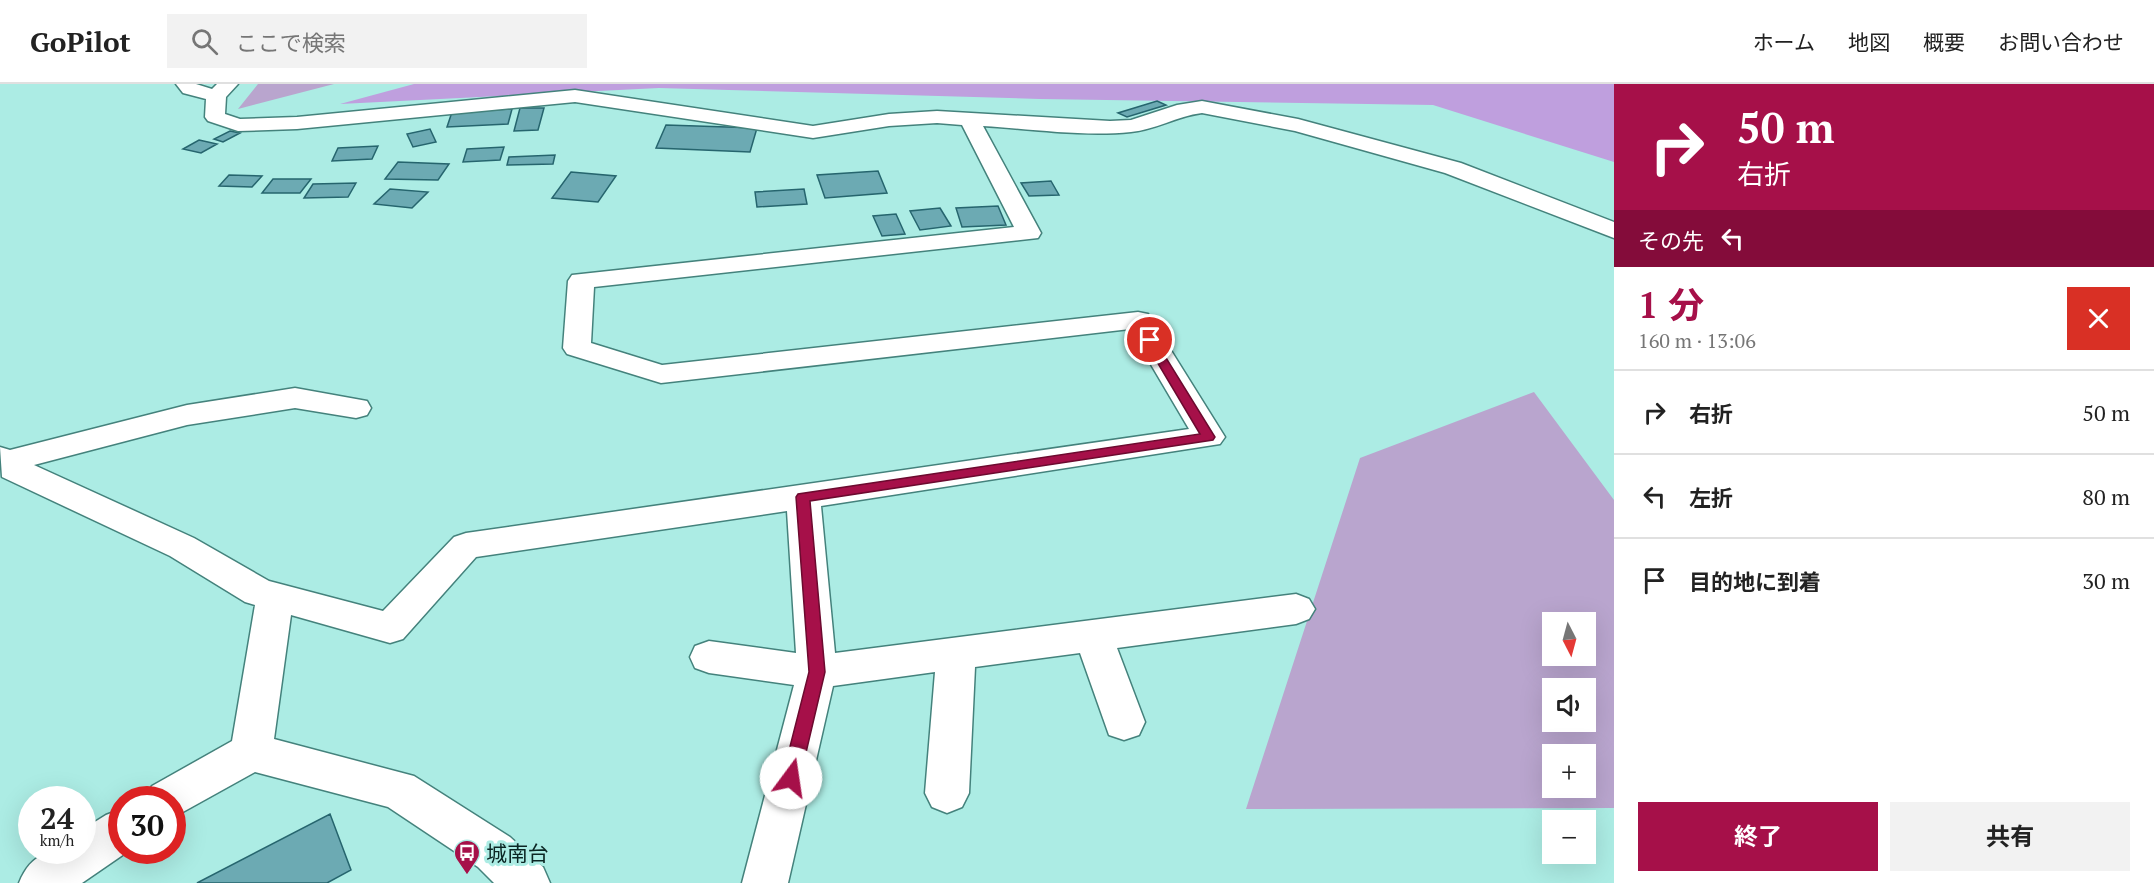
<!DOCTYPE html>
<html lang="ja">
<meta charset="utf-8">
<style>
:root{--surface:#fff;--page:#f2f2f2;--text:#222;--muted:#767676;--line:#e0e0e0;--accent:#a61049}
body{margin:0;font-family:"PT Serif","Noto Sans JP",serif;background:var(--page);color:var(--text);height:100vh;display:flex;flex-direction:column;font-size:22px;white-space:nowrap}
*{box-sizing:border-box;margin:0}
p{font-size:20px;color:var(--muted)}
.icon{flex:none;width:33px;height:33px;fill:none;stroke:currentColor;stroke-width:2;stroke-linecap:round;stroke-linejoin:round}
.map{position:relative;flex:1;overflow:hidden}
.drawer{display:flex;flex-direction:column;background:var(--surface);width:540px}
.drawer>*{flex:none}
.hud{background:#a61049;color:#fff;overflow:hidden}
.needle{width:39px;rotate:174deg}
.tools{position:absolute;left:1542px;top:528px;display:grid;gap:12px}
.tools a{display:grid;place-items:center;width:54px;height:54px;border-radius:0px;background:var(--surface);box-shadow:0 6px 24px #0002;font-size:30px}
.speed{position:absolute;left:18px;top:702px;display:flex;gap:12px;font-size:30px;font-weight:700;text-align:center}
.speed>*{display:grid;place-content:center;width:78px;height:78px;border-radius:50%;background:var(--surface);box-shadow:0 6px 24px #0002;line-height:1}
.speed small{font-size:15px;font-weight:400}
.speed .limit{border:9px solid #d22;background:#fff;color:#111}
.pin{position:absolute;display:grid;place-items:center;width:51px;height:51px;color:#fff;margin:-26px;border:3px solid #fff;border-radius:50%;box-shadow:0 2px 6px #0007}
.me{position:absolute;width:66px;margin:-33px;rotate:14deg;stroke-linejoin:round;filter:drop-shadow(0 0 4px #0008)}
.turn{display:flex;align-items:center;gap:21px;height:126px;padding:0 24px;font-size:27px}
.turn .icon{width:78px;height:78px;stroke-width:2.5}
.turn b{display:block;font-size:42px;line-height:51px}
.then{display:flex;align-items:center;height:57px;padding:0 24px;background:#0003;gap:12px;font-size:22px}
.round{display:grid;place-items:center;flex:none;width:63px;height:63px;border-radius:0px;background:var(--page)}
.head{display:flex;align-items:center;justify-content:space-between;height:102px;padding:0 24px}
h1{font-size:36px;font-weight:700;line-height:45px;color:var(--accent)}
.button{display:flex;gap:12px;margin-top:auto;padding:12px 24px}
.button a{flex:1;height:69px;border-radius:0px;background:var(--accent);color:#fff;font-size:24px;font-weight:700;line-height:69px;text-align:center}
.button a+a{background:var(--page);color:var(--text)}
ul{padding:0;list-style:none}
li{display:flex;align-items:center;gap:18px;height:84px;padding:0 24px;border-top:2px solid var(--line)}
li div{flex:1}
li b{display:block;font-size:22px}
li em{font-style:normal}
header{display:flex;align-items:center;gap:36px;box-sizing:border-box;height:84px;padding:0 30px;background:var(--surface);border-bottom:2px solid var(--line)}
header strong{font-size:28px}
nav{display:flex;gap:33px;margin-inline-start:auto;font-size:21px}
.search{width:420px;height:54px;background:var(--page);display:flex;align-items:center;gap:15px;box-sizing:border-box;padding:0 21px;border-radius:0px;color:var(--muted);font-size:22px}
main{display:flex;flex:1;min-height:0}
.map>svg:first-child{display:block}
.green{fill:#b9a5ce;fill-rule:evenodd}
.forest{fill:#bf9fde}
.building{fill:#6caab3;stroke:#26656e;stroke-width:1.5}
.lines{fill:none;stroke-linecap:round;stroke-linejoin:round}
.minor-casing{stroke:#44827c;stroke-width:3}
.minor{fill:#fff;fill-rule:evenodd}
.route{fill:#a61049;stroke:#6c0a2f;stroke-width:1.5}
.labels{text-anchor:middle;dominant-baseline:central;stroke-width:6;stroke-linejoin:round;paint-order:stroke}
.near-poi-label{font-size:21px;fill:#0b2523;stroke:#acece4;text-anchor:start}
</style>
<header>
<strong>GoPilot</strong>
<div class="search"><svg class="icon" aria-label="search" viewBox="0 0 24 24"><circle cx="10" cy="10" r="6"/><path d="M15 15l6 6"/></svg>ここで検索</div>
<nav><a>ホーム</a><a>地図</a><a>概要</a><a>お問い合わせ</a></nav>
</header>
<main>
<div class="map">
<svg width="1614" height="799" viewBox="0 0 1614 799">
<rect width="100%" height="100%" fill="#acece4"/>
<path class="green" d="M258,0H334L238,25Z
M1534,308L1614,416V724L1246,725L1360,374ZM1552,538H1586V572H1552ZM1552,604H1586V638H1552ZM1552,670H1586V704H1552Z"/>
<path class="forest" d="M414,0H1614V78L1433,21L1040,15L659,4L340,20Z"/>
<path class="building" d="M1157,17L1166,21L1127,33L1118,29Z
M520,24H544L538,46L514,47Z
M512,25L508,40L447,43L452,28Z
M666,41L757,44L750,68L656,64Z
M430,45L436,58L413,63L407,50Z
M230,47L240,49L223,58L214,55Z
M199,56L217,60L201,69L183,65Z
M378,62L372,75L332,77L338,64Z
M504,63L500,76L463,78L467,65Z
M555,71L553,80L507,81L509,73Z
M398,78L449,80L438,96L385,95Z
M878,87L887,109L825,114L817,91Z
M571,88L616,92L598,118L552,114Z
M229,91L262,92L252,103L219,102Z
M273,95H311L300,109H262Z
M1051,97L1059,111L1029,112L1021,99Z
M356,99L348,113L304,114L313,100Z
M390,105L428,108L412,124L374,120Z
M804,105L807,120L757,123L755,108Z
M998,122L1006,141L962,143L956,124Z
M940,124L951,142L920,146L910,127Z
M896,130L905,150L882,152L873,132Z
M330,730L351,786L327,799H197Z"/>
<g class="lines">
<defs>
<path id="minor" d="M176,0H196L212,5L217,0H238L226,13L225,30L240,35L297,33L575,6L813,42L889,30L937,27L1110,37L1131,36L1177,21L1202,17L1298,35L1461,79L1614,138V154L1445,89L1295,47L1202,29C1177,32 1155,46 1131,48C1085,53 1030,45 983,42L1041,149L1038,154L594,203L591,259L662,281L1138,228L1148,230L1152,236L1225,353L1220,360L821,422L835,569L1296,510L1309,515L1315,525L1309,535L1296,540L1117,564L1145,638L1139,651L1124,656L1109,651L1080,569L975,583L969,709L962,723L947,729L932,723L925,709L935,588L833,602L788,799H742L794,601L709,589L695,584L690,573L695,562L709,557L796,569L787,427L476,473L403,555L390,559L291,531L274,655L414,692L510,753L543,783L550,799H494L478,783L388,723L255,688L172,734V716H145L152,702L232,657L255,521L245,518L170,472L2,393L0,363L10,366L187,321L295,304L367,317L371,324L367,331L356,334L295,324L187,341L34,381L194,454L269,497L383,527L454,453L466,449L1189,345L1130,245L661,299L567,270L563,264L568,197L572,191L1014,143L962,41L937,39L889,42L813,54L575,18L297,45L238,47L208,37L205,33L206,15L183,9Z
M122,725V766H130L82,799H19C32,767 51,766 82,766V746L106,731Z"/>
</defs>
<use href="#minor" class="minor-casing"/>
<use href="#minor" class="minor"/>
</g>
<path class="route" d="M1150,252L1155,256L1215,353L1213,356L810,417L825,588L800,694L797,699L791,702L785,699L782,694L809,588L796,413L798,410L1200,350L1144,256Z"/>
<defs>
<symbol id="bus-pin" viewBox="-11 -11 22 30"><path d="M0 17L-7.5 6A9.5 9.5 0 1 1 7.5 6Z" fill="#a61049" stroke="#acece4"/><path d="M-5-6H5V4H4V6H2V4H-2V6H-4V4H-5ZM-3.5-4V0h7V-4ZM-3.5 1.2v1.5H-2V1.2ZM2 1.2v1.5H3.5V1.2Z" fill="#fff"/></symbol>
</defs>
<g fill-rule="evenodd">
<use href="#bus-pin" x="452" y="754" width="30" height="40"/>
</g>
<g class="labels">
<g class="near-poi-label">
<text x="486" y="769">城南台</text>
</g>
</g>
</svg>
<div class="tools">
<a><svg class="needle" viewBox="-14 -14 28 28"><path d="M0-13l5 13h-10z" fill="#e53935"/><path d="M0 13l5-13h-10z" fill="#767676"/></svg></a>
<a><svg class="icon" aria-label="sound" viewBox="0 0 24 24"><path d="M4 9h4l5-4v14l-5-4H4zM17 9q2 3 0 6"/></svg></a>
<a>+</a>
<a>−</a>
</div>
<div class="speed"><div>24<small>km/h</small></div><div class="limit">30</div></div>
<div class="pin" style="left:1150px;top:256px;background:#d93025"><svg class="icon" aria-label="arrive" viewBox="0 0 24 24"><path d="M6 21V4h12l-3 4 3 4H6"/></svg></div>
<svg class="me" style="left:791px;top:694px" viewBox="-20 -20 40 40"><circle r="19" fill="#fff"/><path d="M0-13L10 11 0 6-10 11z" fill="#a61049"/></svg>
</div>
<section class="drawer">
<div class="hud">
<div class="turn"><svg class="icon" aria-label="right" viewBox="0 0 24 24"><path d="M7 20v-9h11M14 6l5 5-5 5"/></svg><div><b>50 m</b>右折</div></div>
<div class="then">その先<svg class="icon" aria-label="left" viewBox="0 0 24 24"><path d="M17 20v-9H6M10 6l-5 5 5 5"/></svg></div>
</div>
<div class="head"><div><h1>1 分</h1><p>160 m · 13:06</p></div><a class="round" style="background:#d93025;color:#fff"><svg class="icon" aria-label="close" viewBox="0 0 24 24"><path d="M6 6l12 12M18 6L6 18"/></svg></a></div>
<ul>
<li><svg class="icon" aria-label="right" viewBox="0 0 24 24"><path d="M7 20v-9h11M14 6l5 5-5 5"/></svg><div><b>右折</b></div><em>50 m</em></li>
<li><svg class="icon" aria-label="left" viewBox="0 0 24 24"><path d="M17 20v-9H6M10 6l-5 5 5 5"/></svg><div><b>左折</b></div><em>80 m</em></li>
<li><svg class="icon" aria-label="arrive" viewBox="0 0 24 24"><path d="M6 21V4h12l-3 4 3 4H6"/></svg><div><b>目的地に到着</b></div><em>30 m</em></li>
</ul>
<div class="button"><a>終了</a><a>共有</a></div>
</section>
</main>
